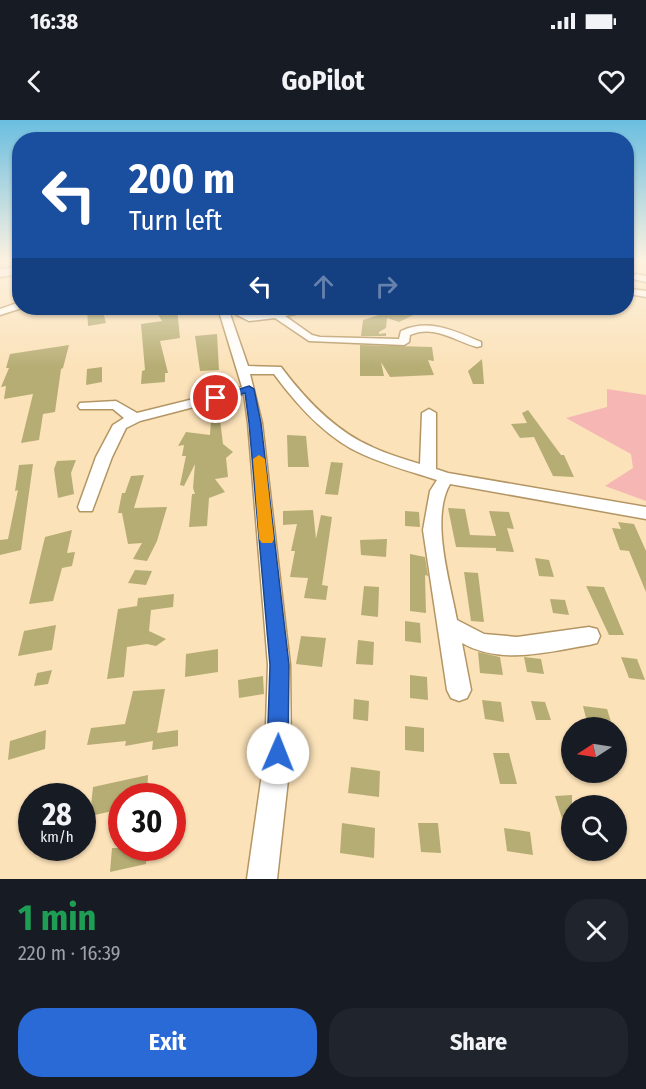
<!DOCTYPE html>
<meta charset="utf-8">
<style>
:root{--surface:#171b24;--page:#20242c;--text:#f1f3f6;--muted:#9ea1a6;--accent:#2a6ad7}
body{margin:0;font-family:"Fira Sans Condensed",sans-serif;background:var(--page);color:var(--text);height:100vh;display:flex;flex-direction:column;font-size:22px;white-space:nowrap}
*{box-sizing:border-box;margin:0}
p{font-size:20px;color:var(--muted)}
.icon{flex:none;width:33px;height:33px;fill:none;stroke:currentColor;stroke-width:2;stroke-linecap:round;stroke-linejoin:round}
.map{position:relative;height:759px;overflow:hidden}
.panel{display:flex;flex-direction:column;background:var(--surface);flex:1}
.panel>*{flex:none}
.hud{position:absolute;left:12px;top:12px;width:622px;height:183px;border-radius:24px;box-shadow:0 2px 4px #0004;background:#1a4fa0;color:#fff;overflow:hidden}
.needle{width:39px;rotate:258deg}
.buttons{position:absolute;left:561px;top:597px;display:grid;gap:12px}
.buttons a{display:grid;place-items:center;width:66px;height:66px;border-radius:50%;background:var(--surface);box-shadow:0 2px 4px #0004;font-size:30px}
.speed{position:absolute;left:18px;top:663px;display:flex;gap:12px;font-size:30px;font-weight:700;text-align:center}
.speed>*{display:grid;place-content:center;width:78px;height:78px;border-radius:50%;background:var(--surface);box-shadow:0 2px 4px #0004;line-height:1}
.speed small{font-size:15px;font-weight:400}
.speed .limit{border:9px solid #d22;background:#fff;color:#111}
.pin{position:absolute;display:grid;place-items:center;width:51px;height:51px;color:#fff;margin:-26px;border:3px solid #fff;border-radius:50%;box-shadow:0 2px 6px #0007}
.me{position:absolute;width:66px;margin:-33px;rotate:1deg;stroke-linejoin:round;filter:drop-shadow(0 0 4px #0008)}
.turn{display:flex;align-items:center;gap:21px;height:126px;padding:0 18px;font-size:27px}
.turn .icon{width:78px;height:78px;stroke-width:2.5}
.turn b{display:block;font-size:42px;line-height:51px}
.lanes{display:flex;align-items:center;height:57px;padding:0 18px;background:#0003;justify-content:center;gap:30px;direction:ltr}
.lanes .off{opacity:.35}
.round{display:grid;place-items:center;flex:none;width:63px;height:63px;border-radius:24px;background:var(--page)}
.head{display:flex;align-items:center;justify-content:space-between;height:102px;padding:0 18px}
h1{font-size:36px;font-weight:700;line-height:45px;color:#1e9e55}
.cta{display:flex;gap:12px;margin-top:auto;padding:12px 18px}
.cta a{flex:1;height:69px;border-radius:24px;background:var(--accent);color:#fff;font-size:24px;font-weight:700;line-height:69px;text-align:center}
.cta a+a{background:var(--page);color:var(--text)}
.status{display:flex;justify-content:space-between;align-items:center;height:42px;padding:0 30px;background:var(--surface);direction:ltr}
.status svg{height:16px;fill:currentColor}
header{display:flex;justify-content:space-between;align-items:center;height:78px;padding:0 18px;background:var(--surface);font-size:27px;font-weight:700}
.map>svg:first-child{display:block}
.green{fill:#f5b6b4}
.building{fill:#b6ad74}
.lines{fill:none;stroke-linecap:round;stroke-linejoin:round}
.minor-casing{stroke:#b49664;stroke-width:3}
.secondary-casing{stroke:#b49664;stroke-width:3}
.minor{fill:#fff;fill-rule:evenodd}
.secondary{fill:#f8eafc;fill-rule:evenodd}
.route{fill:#2a6ad7;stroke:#1b458c;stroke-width:1.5}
.slow{fill:#f59e0b}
</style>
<div class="status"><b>16:38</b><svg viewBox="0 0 49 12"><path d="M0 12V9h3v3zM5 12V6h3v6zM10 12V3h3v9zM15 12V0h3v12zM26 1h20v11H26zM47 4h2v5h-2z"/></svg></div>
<header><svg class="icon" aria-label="back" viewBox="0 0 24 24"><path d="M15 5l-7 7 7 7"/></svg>GoPilot<svg class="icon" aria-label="heart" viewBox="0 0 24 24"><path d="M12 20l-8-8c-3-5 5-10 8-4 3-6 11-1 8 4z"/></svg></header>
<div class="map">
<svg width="646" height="759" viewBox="0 0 646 759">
<rect width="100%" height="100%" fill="#fbe2b9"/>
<path class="green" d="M607,269L646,275V381L605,366L633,348L631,334L566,298L607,287Z"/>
<path class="building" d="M87,188H102L106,203L88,206Z
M154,188H177L180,218L160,221L168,253H165V262L141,264L142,251L145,250L141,204L162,201Z
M401,188H428L399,202L387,198L386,208L379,212V214L386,213V216H361L363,200Z
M217,214L219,250L200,251L195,216Z
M69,225L63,248L61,249L55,292L43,294L39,320L21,323L33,274L4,279L6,266L1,267L9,248H6L10,234Z
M360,225L432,227L434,241L428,240L434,255L390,257L381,242L384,256H360Z
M482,239L484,264H473L468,251Z
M102,247V262L86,265L87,249Z
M218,283L223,324L233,332L226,338L228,357L215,359L225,372L209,378L207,406L189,407L192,374H195L193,368L195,344L184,366L180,365L186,336H182L184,325L178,326L186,312L210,315L212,285Z
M528,290L561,335H564L574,357L553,356L534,317L520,318L511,304L527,303L522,293Z
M287,315L306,316L309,347H288Z
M76,340L71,353L74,374L58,378L54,349L57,341Z
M331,342L343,343L338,375L325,374Z
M33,344L21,430L0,435V420L8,419L18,370L15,371L19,345Z
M144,355L134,388L167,387L157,421L147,441L133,439L142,423L128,424L122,393H118L122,373H125L131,356Z
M448,388L465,389L470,415L496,416L489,391L509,392L514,409L507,408L514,432L496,431V428L456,427Z
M313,390L316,419L321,395L332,397L322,465L328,466L326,480L304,478L308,458L290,457L295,431H291L297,404L283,405V391Z
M405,391L419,392L420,407L405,406Z
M618,402L634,404L646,431V472L629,431L620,430L612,408L621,409Z
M72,410L67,433L75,432L72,446L62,448L53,481L29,484L45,417Z
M387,419L386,437L361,435L360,420Z
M410,434L425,437L428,456L425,455L426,493L410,491Z
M535,438L549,440L554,457L539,456Z
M135,450L152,451L146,465L128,463Z
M464,452L478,453L484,502L471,501Z
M364,466L379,467L378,497L361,495Z
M586,466L604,467L624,515H609Z
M174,474L173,487L151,490L149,511L166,519L156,526L147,524L127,527L124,557L107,559L118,489L137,486L138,478Z
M550,479L565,480L569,495L553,493Z
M405,501L420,503L421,523L405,521Z
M56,505L52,530L18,536L24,511Z
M301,516L326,518L322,547L296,544Z
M358,520L374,522L373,545L356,544Z
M218,529V552L185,557L186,534Z
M478,532L500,537L503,555L480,553Z
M524,537L541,539L544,554L527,552Z
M621,537L637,539L645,560L629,558Z
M52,550L48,564L34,566L37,553Z
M410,555L427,557L428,580L410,578Z
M263,556L264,574L239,578L238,560Z
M165,569L157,613L178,610V626L152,630L153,621L125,626L126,621L87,625L91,608L125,604L133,571Z
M354,579L369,581L368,601L353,599Z
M482,580L501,582L504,602L485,599Z
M531,581L545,582L551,600H536Z
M583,586L607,589L613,608L588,606Z
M405,606L424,608V632L405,630Z
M46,610L45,629L8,640L10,621Z
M493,633H509L517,664H500Z
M351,647L380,651L379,677L348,673Z
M148,655L147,676H122V689L90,696L93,667Z
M572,675V720L569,721L555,676Z
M342,703L375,708L374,738L340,733Z
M418,703H438L441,733L421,732Z
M504,708L530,712L533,735L507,731Z
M112,728H147L146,744L110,752Z"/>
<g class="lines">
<defs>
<path id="minor" d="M636,154L646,156V162L633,159L632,157Z
M632,169L646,171V177L629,174L627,172Z
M20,182V188H22L0,195V189Z
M218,188H237L251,195H262L300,188H317L315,190L285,196L312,215L320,217L399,219L401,211C430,198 454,211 481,222V226L477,227C455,221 434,204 410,215L409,222L404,225L309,221L275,198L249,201L229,191L248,246L281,247C305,279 335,311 372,327C387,334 404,339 420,344L422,293L429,289L436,293V349L448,353L646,387V399L450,364C430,398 450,462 457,500L484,514L517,517L589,507L597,509L600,516L597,523L589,525C547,532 501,545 462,523L471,570L467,578L459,581L451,578L447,570L423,410L430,371L437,360C412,352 386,345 362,334C326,318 297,285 274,254H250L262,303L290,545L291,633L277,759H247L265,633L268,545L248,303L244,274L140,301L126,308L112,337L92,391H80L78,387L96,337L113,305L124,298L113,289H80L78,286L80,283L116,281L137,293L242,267Z"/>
<path id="secondary" d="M20,147V154L0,157V149Z"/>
</defs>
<use href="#minor" class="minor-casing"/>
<use href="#secondary" class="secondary-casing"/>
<use href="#minor" class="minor"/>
<use href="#secondary" class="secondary"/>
</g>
<linearGradient id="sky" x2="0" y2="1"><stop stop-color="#6abee0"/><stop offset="0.57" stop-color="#fdf2e0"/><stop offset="1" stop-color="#fdf2e0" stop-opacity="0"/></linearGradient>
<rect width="646" height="247" fill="url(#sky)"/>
<path class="route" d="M249,266L254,269L261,303L289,545L288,633L285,640L278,643L270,640L267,633L270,545L249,303L245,273L216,281L211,278Z"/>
<path class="slow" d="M259,335L265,339L274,419L272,423H262L259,419L253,339Z"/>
</svg>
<div class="buttons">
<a><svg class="needle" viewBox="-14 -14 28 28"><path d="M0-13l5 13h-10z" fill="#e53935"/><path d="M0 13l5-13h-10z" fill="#9ea1a6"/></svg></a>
<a><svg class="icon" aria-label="search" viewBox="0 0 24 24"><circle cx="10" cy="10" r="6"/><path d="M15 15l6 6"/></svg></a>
</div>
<div class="speed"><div>28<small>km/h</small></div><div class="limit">30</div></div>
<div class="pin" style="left:216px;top:278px;background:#d93025"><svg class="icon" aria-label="arrive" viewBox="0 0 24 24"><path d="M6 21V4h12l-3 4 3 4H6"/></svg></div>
<svg class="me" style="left:278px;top:633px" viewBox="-20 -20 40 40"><circle r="19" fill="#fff"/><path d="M0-13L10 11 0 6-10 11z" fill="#2a6ad7"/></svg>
<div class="hud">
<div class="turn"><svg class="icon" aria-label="left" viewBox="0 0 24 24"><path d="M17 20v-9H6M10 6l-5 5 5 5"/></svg><div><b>200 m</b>Turn left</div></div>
<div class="lanes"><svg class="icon" aria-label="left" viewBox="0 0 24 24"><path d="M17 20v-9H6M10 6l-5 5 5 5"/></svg><svg class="icon off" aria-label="ahead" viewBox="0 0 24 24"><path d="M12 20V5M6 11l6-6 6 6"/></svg><svg class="icon off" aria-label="right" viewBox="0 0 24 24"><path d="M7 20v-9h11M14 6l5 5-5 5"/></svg></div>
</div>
</div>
<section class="panel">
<div class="head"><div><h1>1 min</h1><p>220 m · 16:39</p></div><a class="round"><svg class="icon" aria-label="close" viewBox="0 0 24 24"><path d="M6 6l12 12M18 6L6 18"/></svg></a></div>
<div class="cta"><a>Exit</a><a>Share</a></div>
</section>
